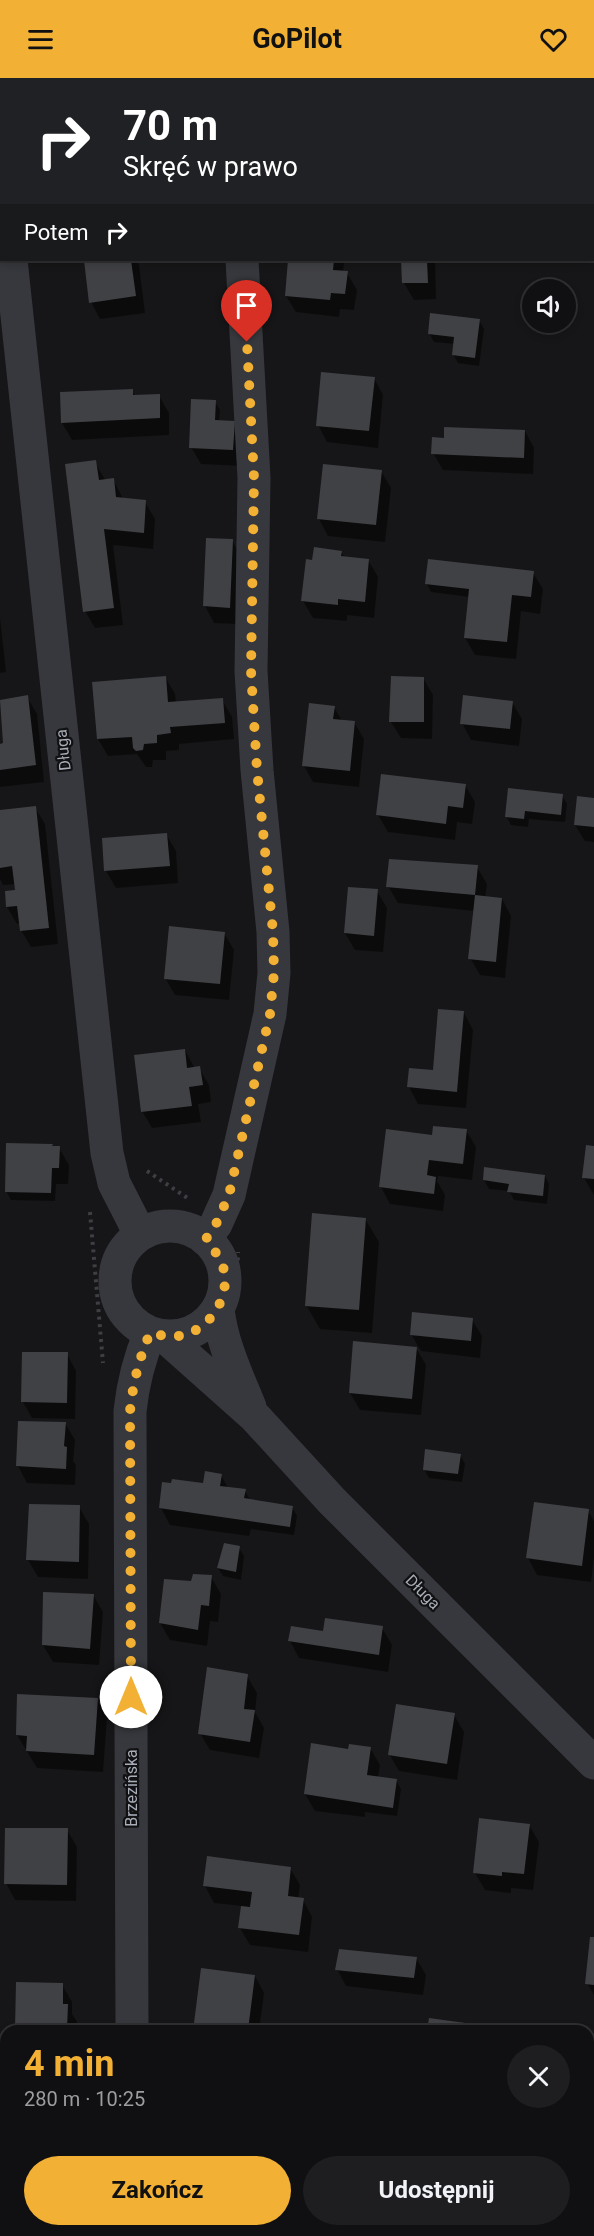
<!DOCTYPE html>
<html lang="pl">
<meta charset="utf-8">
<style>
:root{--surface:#101012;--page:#1e1e20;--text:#f1f3f6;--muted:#9c9d9f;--line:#303032;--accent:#f2b134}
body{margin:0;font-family:Roboto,sans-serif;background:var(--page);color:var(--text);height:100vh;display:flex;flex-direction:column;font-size:22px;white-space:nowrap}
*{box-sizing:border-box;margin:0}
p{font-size:20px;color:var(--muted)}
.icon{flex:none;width:33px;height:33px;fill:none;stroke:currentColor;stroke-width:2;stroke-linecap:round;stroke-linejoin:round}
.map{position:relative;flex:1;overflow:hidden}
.details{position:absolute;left:0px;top:1947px;width:594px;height:212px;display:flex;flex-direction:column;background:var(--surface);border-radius:18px 18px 0 0;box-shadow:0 3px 9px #0003,0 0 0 2px var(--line)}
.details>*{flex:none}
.banner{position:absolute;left:0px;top:0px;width:594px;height:183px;box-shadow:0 3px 9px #0003,0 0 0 2px var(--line);background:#202124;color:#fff;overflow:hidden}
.fabs{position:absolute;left:522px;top:201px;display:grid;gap:12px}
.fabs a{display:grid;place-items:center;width:54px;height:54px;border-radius:50%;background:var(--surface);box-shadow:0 3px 9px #0003,0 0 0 2px var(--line);font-size:30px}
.pin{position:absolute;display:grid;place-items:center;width:51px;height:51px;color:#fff;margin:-62px -26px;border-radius:50% 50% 50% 0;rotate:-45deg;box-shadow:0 0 6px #0007}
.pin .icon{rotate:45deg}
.me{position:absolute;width:66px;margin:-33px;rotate:0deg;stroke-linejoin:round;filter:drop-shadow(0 0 4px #0008)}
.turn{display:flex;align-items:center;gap:21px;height:126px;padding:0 24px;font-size:27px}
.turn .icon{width:78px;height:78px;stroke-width:2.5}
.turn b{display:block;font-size:42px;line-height:51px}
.then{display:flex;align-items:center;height:57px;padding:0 24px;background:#0003;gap:12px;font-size:22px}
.round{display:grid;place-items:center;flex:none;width:63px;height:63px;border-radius:32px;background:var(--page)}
.head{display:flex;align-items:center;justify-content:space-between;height:102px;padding:0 24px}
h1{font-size:36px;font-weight:700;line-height:45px;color:var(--accent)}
.action{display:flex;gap:12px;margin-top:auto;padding:12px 24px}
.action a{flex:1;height:69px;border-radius:36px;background:var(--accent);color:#111;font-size:24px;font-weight:700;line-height:69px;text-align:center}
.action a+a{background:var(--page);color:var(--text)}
header{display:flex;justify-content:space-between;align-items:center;height:78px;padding:0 24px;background:var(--accent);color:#111;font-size:27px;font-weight:700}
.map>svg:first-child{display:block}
.shadow{fill:#0007}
.building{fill:#404145}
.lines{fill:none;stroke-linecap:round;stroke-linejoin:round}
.path{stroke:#3d3f44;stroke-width:4;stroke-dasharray:3 4.5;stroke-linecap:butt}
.minor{stroke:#37383d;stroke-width:33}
.tertiary{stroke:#37383d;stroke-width:33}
.route{stroke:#f2b134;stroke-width:10;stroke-dasharray:0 18}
.labels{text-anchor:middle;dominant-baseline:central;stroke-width:4.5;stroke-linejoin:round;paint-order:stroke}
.street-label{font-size:16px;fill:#a8adb8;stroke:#111113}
</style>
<header><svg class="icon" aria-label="menu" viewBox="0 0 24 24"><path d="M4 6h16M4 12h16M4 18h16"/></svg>GoPilot<svg class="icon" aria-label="heart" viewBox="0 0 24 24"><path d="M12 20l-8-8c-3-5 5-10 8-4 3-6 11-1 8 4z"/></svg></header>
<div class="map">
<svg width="594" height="2158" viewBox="0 0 594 2158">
<rect width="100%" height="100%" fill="#161618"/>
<path class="shadow" d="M303,0H319L335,2H303Z
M85,182H136L139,187L145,235L100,241L91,224Z
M290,182H342L344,185L343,195H347L357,212L354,232L340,231L339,239L296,234L286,218Z
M403,182H435L436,221L414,222L404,205Z
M479,242L484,251L479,288L458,285L453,276L455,266L434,264L429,255Z
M374,300L383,317L378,370L327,364L318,347Z
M132,312L135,319L159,318L169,335V357L72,362L62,345Z
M215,324L220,332L219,344L234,345L244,362L242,388L201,386L191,369Z
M525,353L534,370L533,396L443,392L433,375L445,361Z
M95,384L105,402L113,401L123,421L145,424L155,441L153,471L113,467L123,547L95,550L85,533Z
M381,393L391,410L385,464L328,458L319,441Z
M232,462L241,479L238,546L214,545L205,528Z
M341,474L345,480L368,482L378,499L374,540L347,537V543L313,540L303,523L313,483Z
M533,495L543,511L540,536L521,533L516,581L475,577L465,560L470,519L431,514L427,506Z
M0,539L6,594L0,595Z
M165,599L175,616L176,625L222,622L232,639L234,661L179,666V672L166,673V682H153L152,689H146L137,676L108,678L98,661Z
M423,600L433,617L432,661L401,660L391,644Z
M27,619L37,636L44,704L0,709V667H5Z
M512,624L522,641L519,668L471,662L462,645Z
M334,629L342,643L354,644L364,661L359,709L313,704L304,688Z
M465,707L475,724L472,746L457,744L455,762L388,754L378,737Z
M562,718L567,726L565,744L529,741L528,749L511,747L506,738Z
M594,722V764L585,763L575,747Z
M35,730L45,746L58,866L31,869L21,852L20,845L17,846L7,829L17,813L16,806L3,807L0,801V733Z
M166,756L176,773L178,805L116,810L106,793Z
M477,789L487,806L485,820L502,821L511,838L505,900L480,897L470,880L475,833L398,825L388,808Z
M377,813L387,830L383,874L355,872L345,855Z
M224,855L234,872L229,922L175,917L165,900Z
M464,935L473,952L466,1030L418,1026L409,1009L434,994Z
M185,972L194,989L199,990L209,1007L211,1024L198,1026L201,1044L152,1050L142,1033Z
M466,1052L476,1069L472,1102L438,1098L437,1103L445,1117L443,1133L390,1126L381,1109L433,1059Z
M59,1070L69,1087L68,1106H56L55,1123L11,1122L6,1113Z
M594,1070V1117L584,1100Z
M545,1098L549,1106L547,1126L514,1122L509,1113L489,1111L484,1102Z
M365,1141L379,1164L372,1255L320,1251L306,1227Z
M472,1242L482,1258L480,1280L421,1273L411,1256Z
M416,1270L426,1287L421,1337L360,1332L350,1315Z
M67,1276L76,1293L75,1341L32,1340L23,1324Z
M65,1345L75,1362L73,1383L76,1387L75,1407L27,1405L18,1388Z
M460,1377L465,1386L462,1404L429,1400L424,1391Z
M221,1397L228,1410L245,1413L250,1422L292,1429L297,1438L294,1457L251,1451L249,1458L170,1447L161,1430L172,1407H204Z
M79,1429L89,1446L88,1501L38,1499L28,1482Z
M588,1433L594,1443V1479L591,1504L537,1497L528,1480Z
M239,1470L244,1478L241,1502L223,1498L218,1490Z
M211,1499L221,1516L218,1544L210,1543L207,1568L170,1562L160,1545L193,1505Z
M93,1517L103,1534L99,1587L53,1584L43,1567Z
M382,1550L392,1567L388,1594L299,1580L290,1563L324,1554Z
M247,1598L257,1615L255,1634L264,1650L259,1680L210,1672L200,1655Z
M97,1622L107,1639L103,1694L37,1690L17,1657Z
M454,1637L464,1654L457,1702L399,1693L389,1676Z
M370,1670L380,1687L378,1700L396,1702L401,1711L397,1738L365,1734V1739L315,1733L305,1716L349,1672Z
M529,1747L539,1764L533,1812L511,1810V1815L485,1812L475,1795Z
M67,1752L77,1769L76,1823L15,1822L6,1805Z
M290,1790L300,1807L298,1821L303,1822L312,1839L308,1874L250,1867L240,1850L242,1828L214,1825L205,1808Z
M594,1860V1917L587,1905Z
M416,1880L426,1897L423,1917L346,1908L337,1891Z
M255,1898L264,1915L259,1953H200L196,1945Z
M62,1907L72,1924V1936L77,1944L76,1953H18L16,1951Z
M0,1985H6V2115H0Z
M0,2140H3L6,2145V2152H10L14,2158H0Z
M169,2152H240L239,2158H168Z"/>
<path class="building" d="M84,182H131L136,218L89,225Z
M288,182H334L333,192L348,193L345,216L331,215L330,222L285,218Z
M401,182H427L428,205H402Z
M430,235L480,241L475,280L452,277L454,259L428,256Z
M321,294L375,299L369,353L316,348Z
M133,311V317L160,316V340L61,345L60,314Z
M191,321L216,322L215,342L235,343L233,372L189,370Z
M444,349L525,352L524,380L431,376L432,359L444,360Z
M96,382L99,402L114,400L116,419L146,422L144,455L104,451L114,530L83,534L65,386Z
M323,386L382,392L376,447L317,441Z
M206,460L233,461L230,530L203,528Z
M314,469L342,473L341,478L369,481L365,524L338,521V527L301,523L306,481L312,482Z
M428,481L534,493L531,519L512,517L507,564L464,560L469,511L425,506Z
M166,598L168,624L223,620L225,645L170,649L171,655L157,657V665L144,666L143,672L136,673L133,670L132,659L97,661L92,604Z
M391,598L424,599V644H389Z
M28,617L36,687L0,692V666L3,665L0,622Z
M463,617L513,623L510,651L460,646Z
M309,625L335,628L333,641L355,643L350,693L302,688Z
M381,696L466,706L463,730L448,728L446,746L376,737Z
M508,710L563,716L561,737L525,733L524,741L505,739Z
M577,718L594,720V749L574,747Z
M36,728L49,850L20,853L17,828L6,829L5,813L15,812L12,788L0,790V732Z
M167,755L170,788L104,793L102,760Z
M389,781L478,787L475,817L386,809Z
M348,809L378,811L374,858L344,855Z
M475,817L502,820L496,884L468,881Z
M169,848L225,854L220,906L164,901Z
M438,931L464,933L457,1014L407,1009L409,990L433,992Z
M185,971L187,990L200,988L203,1007L189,1009L192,1028L141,1034L134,977Z
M433,1048L467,1051L463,1086L429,1082L427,1097L436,1099L434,1116L379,1109L386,1051L432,1057Z
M6,1065L53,1066L52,1068H60L59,1090H52L51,1115L5,1114Z
M586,1067L594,1068V1101L582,1100Z
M484,1089L545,1097L543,1118L507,1114L509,1106L483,1102Z
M312,1135L366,1140L359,1232L305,1228Z
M412,1234L473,1240L471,1263L410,1257Z
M353,1263L417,1269L412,1321L349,1315Z
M22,1274H68L67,1325L21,1324Z
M18,1343L66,1344L64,1368L67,1369L66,1391L16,1388Z
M425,1371L461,1376L458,1396L423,1392Z
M205,1393L222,1396L220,1408L246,1411L244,1420L293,1428L290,1449L159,1430L162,1404L171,1405L172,1401L203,1405Z
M534,1424L589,1431L582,1488L526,1480Z
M29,1426L80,1427L79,1484L26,1482Z
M224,1465L240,1468L236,1494L217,1490Z
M193,1496L212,1497L209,1528L201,1527L198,1552L159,1545L164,1501L191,1503Z
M43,1514L94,1516L90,1571L42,1567Z
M325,1540L383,1548L379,1577L288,1563L291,1548L323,1553Z
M207,1589L248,1596L244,1631L255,1632L250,1664L198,1656Z
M17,1616L98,1620L94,1677L26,1673L27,1658L16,1657Z
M396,1626L455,1635L447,1686L388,1677Z
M311,1665L348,1671L349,1666L371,1669L367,1697L397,1701L393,1730L304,1716Z
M479,1740L530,1746L524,1796L502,1794V1798L473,1795Z
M5,1750H68L67,1807L4,1806Z
M207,1778L291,1789L288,1818L304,1820L299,1857L238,1850L241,1828L250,1829L252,1814L203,1808Z
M590,1859H594V1907L585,1906Z
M339,1871L417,1879L414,1900L335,1892Z
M201,1890L255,1897L248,1952L194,1945Z
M16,1904L63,1905V1926H68L67,1952L15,1951Z
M429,1940L480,1947L479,1953H427Z
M0,1983H6V2092H0Z
M167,2152H229L228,2158H167Z"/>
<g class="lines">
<path class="path" d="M12,0V2
M147,1093L189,1121
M90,1134L103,1285
M237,1205L238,1174"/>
<path class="minor" d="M168,0L170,2
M231,2V0
M205,1161L216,1146L229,1117L270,936L274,895L273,854L257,692L251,593L254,400L242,182
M132,1953L130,1333C133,1305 139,1281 150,1255
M132,2152V2158"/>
<path class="tertiary" d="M0,81L2,95
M11,182L107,1075L114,1105L140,1156
M115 1203a55 55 0 1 1 110 0a55 55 0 1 1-110 0Z
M218,1231C222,1266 237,1297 250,1329
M164,1258L255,1339L332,1423L594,1685"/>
</g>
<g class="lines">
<path class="route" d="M131,1619L130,1333C133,1305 139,1281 150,1255C159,1257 168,1259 178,1258C207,1255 230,1222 224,1193C222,1181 213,1171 206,1161L216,1146L229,1117L270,936L274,895L273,854L257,692L251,593L254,400L247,264"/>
</g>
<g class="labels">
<g class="street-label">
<text transform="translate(63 672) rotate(-96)">Długa</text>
<text transform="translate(423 1514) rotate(45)">Długa</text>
<text transform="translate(131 1710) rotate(-90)">Brzezińska</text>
</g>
</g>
</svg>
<div class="fabs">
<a><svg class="icon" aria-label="sound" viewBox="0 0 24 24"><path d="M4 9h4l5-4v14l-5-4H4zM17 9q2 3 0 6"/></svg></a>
</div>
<div class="pin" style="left:247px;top:264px;background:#d93025"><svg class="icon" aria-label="arrive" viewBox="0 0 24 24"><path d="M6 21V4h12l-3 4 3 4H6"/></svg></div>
<svg class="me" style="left:131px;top:1619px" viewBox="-20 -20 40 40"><circle r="19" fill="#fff"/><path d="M0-13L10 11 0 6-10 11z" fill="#f2b134"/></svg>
<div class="banner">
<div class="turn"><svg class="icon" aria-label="right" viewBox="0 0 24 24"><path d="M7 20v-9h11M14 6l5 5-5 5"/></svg><div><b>70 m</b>Skręć w prawo</div></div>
<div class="then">Potem<svg class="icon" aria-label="right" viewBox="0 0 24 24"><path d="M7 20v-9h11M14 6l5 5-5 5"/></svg></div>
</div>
<section class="details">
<div class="head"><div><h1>4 min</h1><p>280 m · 10:25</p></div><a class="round"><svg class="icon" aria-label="close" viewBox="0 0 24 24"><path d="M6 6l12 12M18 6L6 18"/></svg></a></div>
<div class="action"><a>Zakończ</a><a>Udostępnij</a></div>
</section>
</div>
